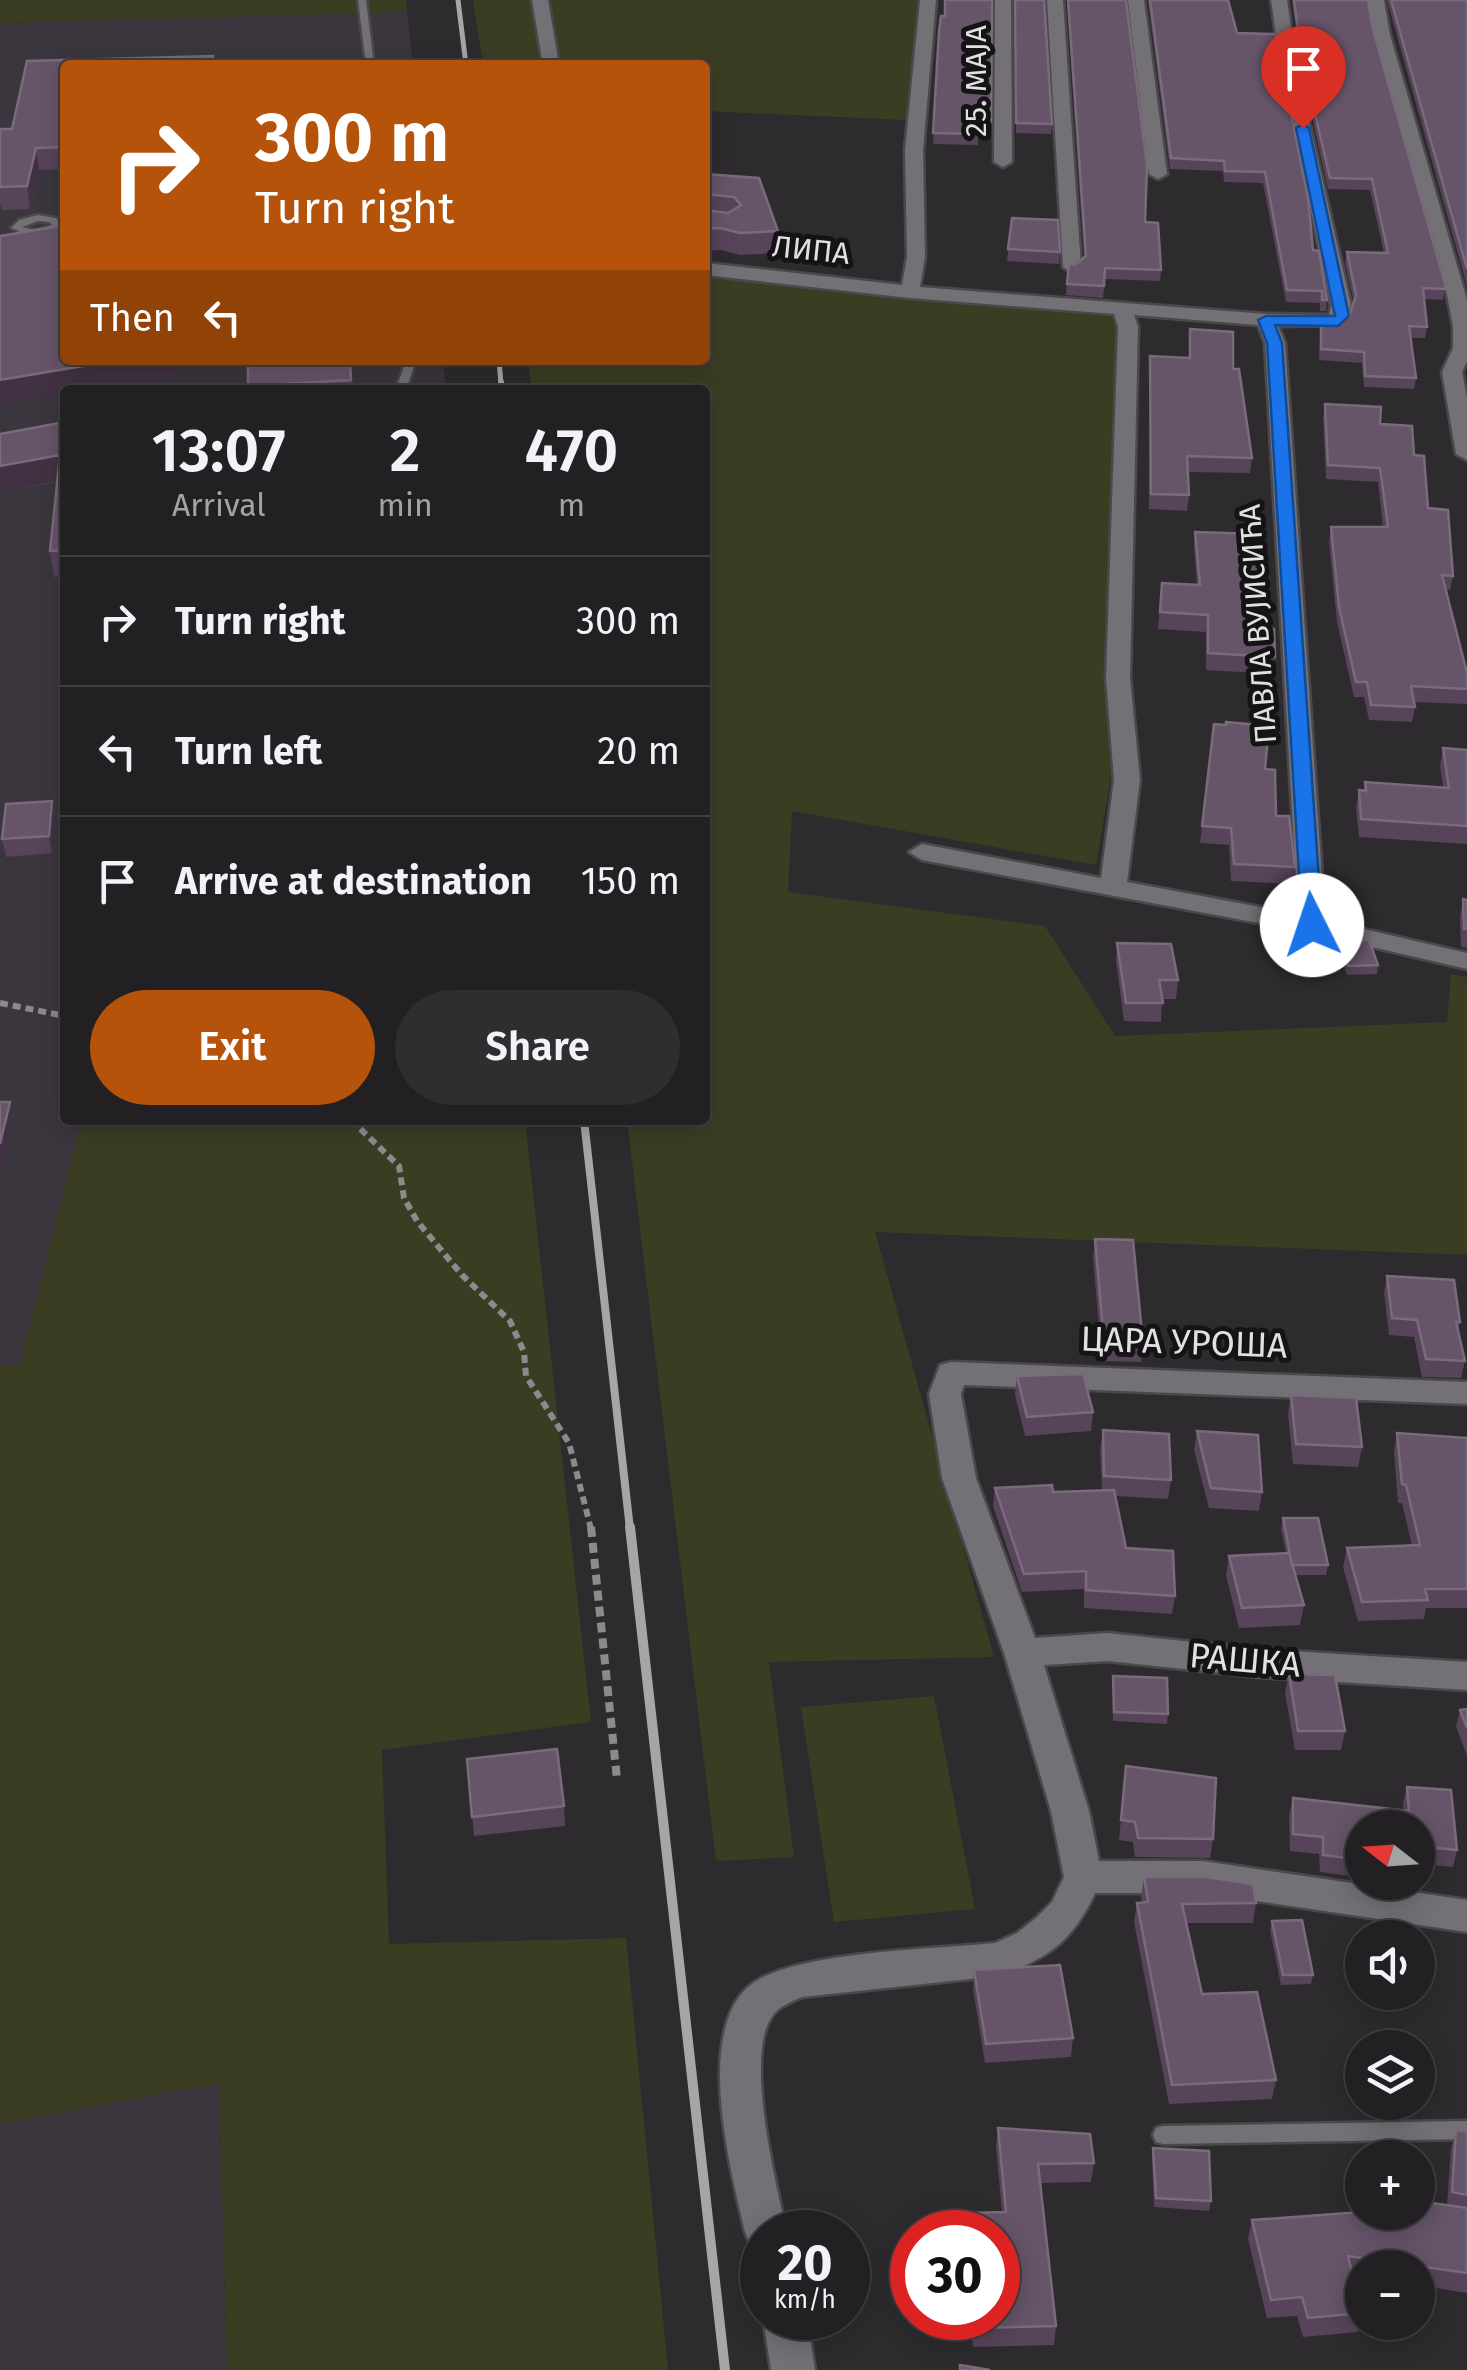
<!DOCTYPE html>
<meta charset="utf-8">
<style>
:root{--surface:#222022;--page:#2e2d2f;--text:#f1f3f6;--muted:#a2a3a5;--line:#3f3e40;--accent:#b45309}
body{margin:0;font-family:"Fira Sans",sans-serif;background:var(--page);color:var(--text);height:100vh;display:flex;flex-direction:column;font-size:38px;white-space:nowrap}
*{box-sizing:border-box;margin:0}
p{font-size:32px;color:var(--muted)}
.icon{flex:none;width:55px;height:55px;fill:none;stroke:currentColor;stroke-width:2;stroke-linecap:round;stroke-linejoin:round}
.map{position:relative;flex:1;overflow:hidden}
.sheet{position:absolute;left:60px;top:385px;width:650px;height:740px;display:flex;flex-direction:column;background:var(--surface);border-radius:10px;box-shadow:0 5px 25px #0003,0 0 0 2px var(--line)}
.sheet>*{flex:none}
.guide{position:absolute;left:60px;top:60px;width:650px;height:305px;border-radius:10px;box-shadow:0 5px 25px #0003,0 0 0 2px var(--line);background:#b45309;color:#fff;overflow:hidden}
.needle{width:65px;rotate:287deg}
.controls{position:absolute;left:1345px;top:1810px;display:grid;gap:20px}
.controls a{display:grid;place-items:center;width:90px;height:90px;border-radius:50%;background:var(--surface);box-shadow:0 5px 25px #0003,0 0 0 2px var(--line);font-size:50px}
.speed{position:absolute;left:740px;top:2210px;display:flex;gap:20px;font-size:50px;font-weight:700;text-align:center}
.speed>*{display:grid;place-content:center;width:130px;height:130px;border-radius:50%;background:var(--surface);box-shadow:0 5px 25px #0003,0 0 0 2px var(--line);line-height:1}
.speed small{font-size:25px;font-weight:400}
.speed .limit{border:15px solid #d22;background:#fff;color:#111}
.pin{position:absolute;display:grid;place-items:center;width:85px;height:85px;color:#fff;margin:-102px -42px;border-radius:50% 50% 50% 0;rotate:-45deg;box-shadow:0 0 10px #0007}
.pin .icon{rotate:45deg}
.me{position:absolute;width:110px;margin:-55px;rotate:356deg;stroke-linejoin:round;filter:drop-shadow(0 0 8px #0008)}
.turn{display:flex;align-items:center;gap:35px;height:210px;padding:0 30px;font-size:45px}
.turn .icon{width:130px;height:130px;stroke-width:2.5}
.turn b{display:block;font-size:70px;line-height:85px}
.then{display:flex;align-items:center;height:95px;padding:0 30px;background:#0003;gap:20px;font-size:38px}
.eta{display:flex;justify-content:space-evenly;align-items:center;height:170px;text-align:center}
.eta b{font-size:60px;font-weight:600;line-height:70px}
.action{display:flex;gap:20px;margin-top:auto;padding:20px 30px}
.action a{flex:1;height:115px;border-radius:60px;background:var(--accent);color:#fff;font-size:40px;font-weight:600;line-height:115px;text-align:center}
.action a+a{background:var(--page);color:var(--text)}
ul{padding:0;list-style:none}
li{display:flex;align-items:center;gap:30px;height:130px;padding:0 30px;border-top:2px solid var(--line)}
li div{flex:1}
li b{display:block;font-size:38px}
li em{font-style:normal}
.map>svg:first-child{display:block}
.built{fill:#3b363e}
.green{fill:#3b3d23}
.lines{fill:none;stroke-linecap:round;stroke-linejoin:round}
.service-casing{stroke:#4a484b;stroke-width:5}
.minor-casing{stroke:#4a484b;stroke-width:5}
.path-far1{stroke:#8c8a8c;stroke-width:6;stroke-dasharray:8 5;stroke-linecap:butt}
.path{stroke:#8c8a8c;stroke-width:8;stroke-dasharray:10 6;stroke-linecap:butt}
.service{fill:#737175;fill-rule:evenodd}
.minor{fill:#737175;fill-rule:evenodd}
.rail-far3{stroke:#a7a5a7;stroke-width:5}
.rail-far2{stroke:#a7a5a7;stroke-width:6}
.rail-far1{stroke:#a7a5a7;stroke-width:8}
.rail{stroke:#a7a5a7;stroke-width:10}
.wall{fill:#57435a}
.shaded-wall{fill:#403242}
.building{fill:#665469;stroke:#7a6a7c;stroke-width:2.5}
.route{fill:#1a73e8;stroke:#114b97;stroke-width:2.5}
.labels{text-anchor:middle;dominant-baseline:central;stroke-width:10;stroke-linejoin:round;paint-order:stroke}
.far-street-label{font-size:30px;fill:#e2e0e2;stroke:#151415}
.street-label{font-size:35px;fill:#e2e0e2;stroke:#151415}
</style>
<div class="map">
<svg width="1467" height="2370" viewBox="0 0 1467 2370">
<rect width="100%" height="100%" fill="#2d2b2e"/>
<path class="built" d="M407,12L413,65H65V360H443L446,390H65V1120H82L20,1365L0,1366V23Z
M219,2082L227,2370H0V2124Z"/>
<path class="green" d="M0,0H406L407,12L0,23Z
M473,0H920L907,120L705,111V65H483Z
M705,275L1108,313L1118,325L1104,661L1111,777L1096,865L792,811L788,892L1045,926L1115,1036L1447,1022L1451,974L1467,977V1255L875,1232L994,1657L769,1662L794,1857L716,1861L627,1120H705V390H532L528,360H705Z
M82,1120H525L591,1722L382,1750L389,1944L626,1938L668,2370H227L219,2083L0,2124V1366L20,1364Z
M934,1696L975,1909L834,1922L801,1707Z"/>
<g class="lines">
<defs>
<path id="service" d="M358,0H366L374,65H366Z
M38,215L56,218L62,226L36,237L11,228L19,220ZM38,221L50,222L52,225L36,231L22,227Z
M406,360H416L406,390H396Z
M1467,2121V2139L1163,2144L1156,2142L1153,2135L1156,2128L1163,2126Z"/>
<path id="minor" d="M532,0H548L559,65H543Z
M920,0H936L923,150L925,257L920,287L1266,314L1329,315L1331,305L1281,69L1271,0H1287L1297,69L1351,305L1345,325L1278,326L1285,343L1325,920L1467,953V969L1312,933L922,860L909,852L922,844L1101,878L1114,780L1106,678L1118,327L1114,314L910,298L705,275V263L902,285L907,257L905,150ZM1134,315L1258,325L1265,343L1298,914L1127,882L1140,780L1130,678L1138,327Z
M995,0H1011L1012,162L1003,167L994,162Z
M1047,0H1063L1081,267L1072,273L1063,267Z
M1128,0H1144L1167,174L1158,179L1149,174Z
M1368,0H1384L1390,35L1467,300V361L1462,372L1467,398V460L1456,454L1442,372L1453,348V326L1441,265L1374,35Z
M951,1362L1467,1382V1404L964,1385L961,1394L976,1478L1035,1638L1108,1633L1259,1649L1467,1662V1690L1259,1677L1108,1661L1044,1665L1089,1811L1099,1861H1203L1467,1900V1932L1203,1893H1095C1072,1942 1049,1958 998,1976L802,1997C791,2002 777,2007 771,2018C745,2059 776,2185 787,2232H762V2250L751,2246L745,2232C731,2172 695,2035 748,1987C788,1951 938,1949 995,1943L1017,1933L1036,1918L1052,1902L1064,1877L1051,1811L1004,1653L942,1478L929,1394L940,1365Z
M763,2318H807L815,2370H771Z"/>
</defs>
<use href="#service" class="service-casing"/>
<use href="#minor" class="minor-casing"/>
<path class="path-far1" d="M0,1003L65,1016
M351,1120L399,1166L404,1198L417,1221L462,1275L510,1321L524,1352L526,1376L569,1443L591,1529"/>
<path class="path" d="M591,1527L617,1779"/>
<use href="#service" class="service"/>
<use href="#minor" class="minor"/>
<path class="rail-far3" d="M458,0L466,65
M499,360L501,384"/>
<path class="rail-far2" d="M501,382L502,390"/>
<path class="rail-far1" d="M584,1120L630,1529"/>
<path class="rail" d="M630,1527L725,2370"/>
</g>
<path class="wall" d="M944,0H992L990,133L978,132V145L933,144L939,31L944,16Z
M1015,0L1052,124L1051,134L1016,133Z
M1067,0H1126L1145,222L1161,270L1160,281L1105,279L1103,298L1066,295L1069,264L1075,265L1084,257Z
M1148,0H1228L1237,33L1313,250L1327,300L1326,311H1320V303L1286,302L1263,183L1224,182L1223,171L1170,169Z
M1292,0H1368L1372,26L1445,284L1443,300L1424,299L1427,327L1425,338H1410L1416,378L1414,389L1364,387L1362,363L1319,360L1321,318L1349,317L1354,302L1345,263L1347,252L1384,253L1370,190L1328,189L1301,68Z
M1387,0H1467V286Z
M65,65V169L39,170L30,209L2,210L0,204V129H12Z
M705,174L778,231V253L740,255L721,250L705,251Z
M1012,218L1060,252L1059,264L1007,261Z
M1190,329L1233,369L1252,458L1250,473L1188,472L1189,495L1187,511L1149,509V371L1150,356L1189,358Z
M248,360H350L352,390H249Z
M1325,404L1380,424L1414,455L1428,508L1453,576L1450,590H1446L1467,673V704L1414,702L1415,707L1412,722L1369,720L1364,697H1354L1337,622L1329,542L1331,527H1383L1378,482L1326,479L1323,418Z
M65,422V576L54,577L50,551L58,482L0,492V434Z
M1195,532L1267,628L1275,657L1273,674L1206,670V632L1158,629L1162,583L1197,585L1194,548Z
M1214,724L1265,769L1276,816L1295,867L1292,884L1231,881L1229,845L1200,843Z
M1443,748L1467,750V844L1359,837L1356,808L1359,790L1364,791L1365,782L1443,787L1440,766Z
M52,801L55,818L52,853L6,857L2,839Z
M1463,899L1467,900V948L1461,947L1460,917Z
M1338,939L1378,965L1377,974L1347,975L1337,948Z
M1117,943L1178,980L1176,999H1162L1161,1022L1124,1021L1116,961Z
M1095,1239L1143,1343L1141,1362L1102,1361L1093,1258Z
M1387,1276L1460,1322L1458,1331L1465,1361L1461,1378L1422,1377L1414,1337L1389,1335L1384,1293Z
M1017,1376L1093,1412L1091,1431L1025,1436L1015,1395Z
M1291,1395L1362,1447L1358,1467L1293,1464L1288,1414Z
M1103,1430L1171,1480L1168,1499L1115,1496L1126,1548L1175,1596L1172,1614L1084,1608V1589L1022,1592L993,1506L995,1488L1053,1492L1102,1490L1100,1449Z
M1197,1431L1262,1492L1259,1511L1209,1508L1194,1450Z
M1397,1433L1467,1438V1608H1426L1424,1619L1358,1621L1343,1567L1347,1548L1412,1545L1402,1503H1398L1394,1452Z
M1283,1518L1328,1565L1326,1575H1295L1304,1605L1300,1625L1239,1628L1226,1575L1229,1556L1286,1553L1281,1528Z
M1289,1674L1345,1731L1341,1750H1295L1285,1693Z
M1113,1676L1168,1714L1167,1724L1113,1721Z
M1467,1709V1756L1456,1726L1460,1710Z
M467,1759L564,1806L565,1826L474,1836Z
M1126,1766L1213,1839L1210,1858L1135,1857L1133,1842L1119,1840Z
M1407,1787L1457,1850L1453,1867L1418,1864V1828H1362V1859L1358,1877L1320,1872L1319,1854L1290,1851L1289,1815L1293,1798L1404,1811L1403,1804Z
M1144,1877L1256,1903L1253,1923H1186L1202,1994L1276,2080L1272,2099L1169,2104L1134,1922L1137,1903L1142,1902L1141,1897Z
M1272,1921L1313,1975L1311,1984L1281,1985L1270,1930Z
M974,1970L1073,2038L1071,2057L985,2063L973,1989Z
M998,2128L1094,2163L1091,2182L1040,2183L1056,2326L1054,2345L973,2347L970,2318H998V2232H962L964,2213L1002,2212L996,2147Z
M1456,2130L1467,2132V2293L1418,2285V2268H1362V2278L1353,2276L1362,2312L1358,2332L1303,2337L1297,2316L1267,2318L1248,2239L1252,2220L1447,2205L1451,2149Z
M1153,2148L1211,2201L1209,2211L1154,2207L1152,2157Z"/>
<path class="shaded-wall" d="M36,148L39,170L30,209L27,186Z
M119,360H174L176,375L89,390H65V394L0,405V380Z
M60,455L64,480L0,492V466Z
M52,801L55,818L52,853L49,836Z
M10,1102L14,1121L0,1179V1144Z"/>
<path class="building" d="M945,0H992L991,122H978V134L933,133L939,31L941,16H945Z
M1015,0H1044L1052,124L1016,123Z
M1068,0H1126L1147,165L1145,222L1158,223L1161,270L1105,268L1104,286L1067,284L1069,264L1075,265L1086,256Z
M1150,0H1228L1237,33L1275,34L1308,198L1313,250L1319,251L1327,300H1322V291L1287,290L1265,172L1225,171L1224,161L1171,158Z
M1294,0H1368L1372,26L1445,284V289L1423,288L1427,327L1409,326L1416,378L1365,376L1364,352L1321,349V318L1349,317L1356,295L1347,252L1388,253L1372,179L1330,178L1302,58Z
M1391,0H1467V269Z
M213,56L212,65H65V147L36,148L27,186L0,187V129H12L27,61Z
M705,174L759,178L778,231L740,233L720,228L705,229V210L728,213L741,205L734,197L705,194Z
M1012,218L1058,220L1060,252L1008,249Z
M65,225V360H119L0,380V236Z
M1190,329L1233,332V369H1239L1252,458L1187,456L1189,495L1151,494L1150,356L1190,358Z
M248,360H350L351,380L248,386Z
M1325,404L1381,407L1380,424L1412,426L1414,455L1424,456L1428,508L1448,510L1453,576L1442,575L1467,673V689L1411,686L1415,707L1371,705L1367,682H1356L1339,607L1331,527H1388L1380,468L1328,465Z
M65,422V550L50,551L60,455L0,466V434Z
M1195,532L1258,534L1267,628L1274,629L1275,657L1208,653V615L1160,612L1162,583L1200,585Z
M1226,722L1269,726L1265,769L1275,770L1276,816H1289L1295,867L1234,864L1231,828L1202,826L1214,724L1226,725Z
M1443,748L1467,750V826L1361,819L1359,790L1366,791L1365,782L1449,788Z
M52,801L49,836L2,839L6,804Z
M1463,899L1467,900V929H1464Z
M1338,939L1369,940L1378,965L1348,966Z
M1117,943L1171,944L1178,980H1159L1163,1003H1126Z
M0,1102H10L0,1144Z
M1095,1239L1133,1240L1143,1343L1104,1342Z
M1387,1276L1454,1280L1460,1322H1456L1465,1361L1426,1359L1417,1320L1392,1318Z
M1083,1374L1093,1412L1027,1417L1017,1376Z
M1291,1395L1356,1398L1362,1447L1296,1444Z
M1103,1430L1169,1434L1171,1480L1104,1476Z
M1197,1431L1258,1435L1262,1492L1211,1488Z
M1397,1433L1467,1438V1589H1425L1428,1600L1362,1602L1347,1548L1420,1545L1406,1485L1402,1484Z
M1052,1485L1053,1492L1114,1490L1126,1548L1173,1551L1175,1596L1086,1590V1571L1024,1574L995,1488Z
M1283,1518H1318L1328,1565H1292Z
M1289,1553L1304,1605L1242,1608L1229,1556Z
M1289,1674L1335,1675L1345,1731H1298Z
M1113,1676L1167,1678L1168,1714L1114,1712Z
M1467,1709V1728L1460,1710Z
M557,1749L564,1806L472,1817L467,1759Z
M1126,1766L1216,1778L1213,1839L1138,1838L1135,1822L1121,1820Z
M1407,1787L1451,1790L1457,1850L1418,1846V1828H1362V1860L1323,1855V1837L1293,1834V1798L1409,1811Z
M1144,1877H1206L1253,1884L1256,1903L1182,1904L1202,1994L1257,1992L1276,2080L1172,2085L1137,1903L1148,1902Z
M1302,1920L1313,1975H1283L1272,1921Z
M1060,1965L1073,2038L986,2044L974,1970Z
M998,2128L1090,2134L1094,2163L1038,2164L1056,2326L975,2328L974,2318H998V2232H966L964,2213L1006,2212Z
M1456,2130L1467,2132V2195L1452,2192Z
M1153,2148L1209,2151L1211,2201L1156,2198Z
M1418,2201L1467,2208V2273L1348,2256L1362,2313L1308,2318L1302,2297L1271,2300L1252,2220L1362,2212H1418Z
M960,2365L990,2370H960Z"/>
<path class="route" d="M1303,124L1309,128L1349,316L1338,326L1275,325L1282,343L1322,925L1312,931L1302,925L1267,343L1258,320L1266,316H1335L1296,128Z"/>
<g class="labels">
<g class="far-street-label">
<text transform="translate(976 81) rotate(-90)">25. МАЈА</text>
<text transform="translate(811 250) rotate(6)">ЛИПА</text>
<text transform="translate(1258 624) rotate(-94)">ПАВЛА ВУЈИСИЋА</text>
</g>
<g class="street-label">
<text transform="translate(1184 1342) rotate(2)">ЦАРА УРОША</text>
<text transform="translate(1245 1660) rotate(5)">РАШКА</text>
</g>
</g>
</svg>
<div class="controls">
<a><svg class="needle" viewBox="-14 -14 28 28"><path d="M0-13l5 13h-10z" fill="#e53935"/><path d="M0 13l5-13h-10z" fill="#a2a3a5"/></svg></a>
<a><svg class="icon" aria-label="sound" viewBox="0 0 24 24"><path d="M4 9h4l5-4v14l-5-4H4zM17 9q2 3 0 6"/></svg></a>
<a><svg class="icon" aria-label="layers" viewBox="0 0 24 24"><path d="M12 4l9 5-9 5-9-5zM3 14l9 5 9-5"/></svg></a>
<a>+</a>
<a>−</a>
</div>
<div class="speed"><div>20<small>km/h</small></div><div class="limit">30</div></div>
<div class="pin" style="left:1303px;top:128px;background:#d93025"><svg class="icon" aria-label="arrive" viewBox="0 0 24 24"><path d="M6 21V4h12l-3 4 3 4H6"/></svg></div>
<svg class="me" style="left:1312px;top:925px" viewBox="-20 -20 40 40"><circle r="19" fill="#fff"/><path d="M0-13L10 11 0 6-10 11z" fill="#1a73e8"/></svg>
<div class="guide">
<div class="turn"><svg class="icon" aria-label="right" viewBox="0 0 24 24"><path d="M7 20v-9h11M14 6l5 5-5 5"/></svg><div><b>300 m</b>Turn right</div></div>
<div class="then">Then<svg class="icon" aria-label="left" viewBox="0 0 24 24"><path d="M17 20v-9H6M10 6l-5 5 5 5"/></svg></div>
</div>
<section class="sheet">
<div class="eta">
<div><b>13:07</b><p>Arrival</p></div>
<div><b>2</b><p>min</p></div>
<div><b>470</b><p>m</p></div>
</div>
<ul>
<li><svg class="icon" aria-label="right" viewBox="0 0 24 24"><path d="M7 20v-9h11M14 6l5 5-5 5"/></svg><div><b>Turn right</b></div><em>300 m</em></li>
<li><svg class="icon" aria-label="left" viewBox="0 0 24 24"><path d="M17 20v-9H6M10 6l-5 5 5 5"/></svg><div><b>Turn left</b></div><em>20 m</em></li>
<li><svg class="icon" aria-label="arrive" viewBox="0 0 24 24"><path d="M6 21V4h12l-3 4 3 4H6"/></svg><div><b>Arrive at destination</b></div><em>150 m</em></li>
</ul>
<div class="action"><a>Exit</a><a>Share</a></div>
</section>
</div>
